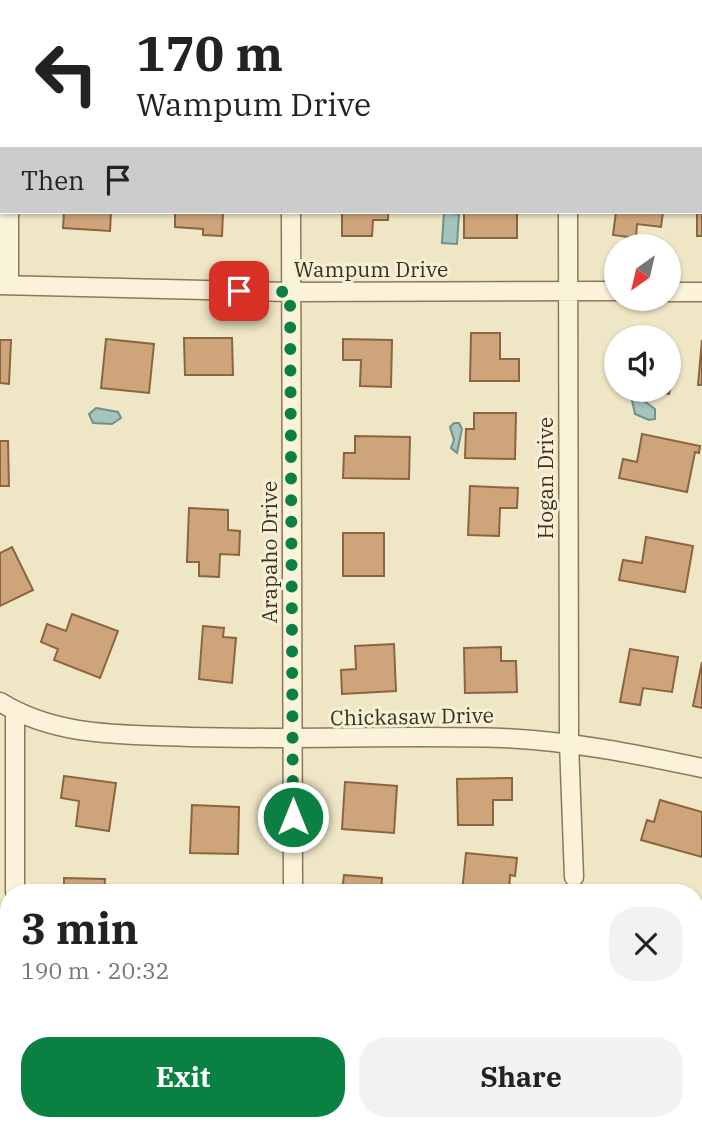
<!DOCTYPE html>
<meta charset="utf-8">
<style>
:root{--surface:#fff;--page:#f2f2f2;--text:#222;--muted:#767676;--accent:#0b8043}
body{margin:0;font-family:"IBM Plex Serif",serif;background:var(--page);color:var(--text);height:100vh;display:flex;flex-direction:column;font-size:26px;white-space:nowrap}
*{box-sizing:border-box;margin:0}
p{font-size:23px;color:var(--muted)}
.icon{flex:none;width:38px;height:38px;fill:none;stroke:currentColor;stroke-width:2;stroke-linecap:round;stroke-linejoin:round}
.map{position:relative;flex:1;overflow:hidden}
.side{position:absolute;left:0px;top:884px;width:704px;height:247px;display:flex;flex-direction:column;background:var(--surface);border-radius:28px 28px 0 0;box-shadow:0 2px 5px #0004}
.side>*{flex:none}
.banner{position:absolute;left:0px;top:0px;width:704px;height:214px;box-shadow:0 2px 5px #0004;background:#fff;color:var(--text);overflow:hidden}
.needle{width:46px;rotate:214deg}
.controls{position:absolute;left:604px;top:234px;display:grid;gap:14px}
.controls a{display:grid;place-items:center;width:77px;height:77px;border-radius:50%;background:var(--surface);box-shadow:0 2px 5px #0004;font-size:35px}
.pin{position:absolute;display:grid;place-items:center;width:60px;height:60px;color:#fff;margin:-30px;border-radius:14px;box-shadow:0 4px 10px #0006}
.me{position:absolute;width:77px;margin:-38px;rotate:0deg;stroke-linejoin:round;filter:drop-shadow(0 0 5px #0008)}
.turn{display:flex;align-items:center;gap:24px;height:147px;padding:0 21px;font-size:32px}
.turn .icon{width:91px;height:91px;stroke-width:2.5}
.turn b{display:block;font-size:49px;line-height:60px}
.then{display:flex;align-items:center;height:66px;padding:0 21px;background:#0003;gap:14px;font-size:26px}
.round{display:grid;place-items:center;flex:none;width:74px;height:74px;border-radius:28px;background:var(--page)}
.overview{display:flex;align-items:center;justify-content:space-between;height:119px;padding:0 21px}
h1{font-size:42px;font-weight:800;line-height:52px}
.button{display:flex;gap:14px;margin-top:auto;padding:14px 21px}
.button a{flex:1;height:80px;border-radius:28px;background:var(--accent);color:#fff;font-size:28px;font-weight:800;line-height:80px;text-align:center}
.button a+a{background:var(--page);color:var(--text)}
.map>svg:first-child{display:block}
.water{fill:#a7c3bd;stroke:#6e928c;stroke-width:2}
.building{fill:#cea57b;stroke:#8b6440;stroke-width:2}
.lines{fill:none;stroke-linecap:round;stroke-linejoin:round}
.minor-casing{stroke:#8b795b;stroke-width:21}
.minor{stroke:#faf3da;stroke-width:18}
.route{stroke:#0b8043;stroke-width:12;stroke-dasharray:0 21.6}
.labels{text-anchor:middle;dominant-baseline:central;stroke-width:6;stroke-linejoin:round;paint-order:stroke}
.street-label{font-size:21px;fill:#3b2f1f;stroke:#f6f0d6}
</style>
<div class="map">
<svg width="702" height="1130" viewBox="0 0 702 1130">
<rect width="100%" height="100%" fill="#efe6c6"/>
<path class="water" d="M444,212L459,214L457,244L442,243Z
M636,395L655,409V419L649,420L635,414L632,400Z
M96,408L118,412L121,418L112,424L93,423L89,414Z
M454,423H459L462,429L457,453L451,448L454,440L450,427Z"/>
<path class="building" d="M82,0H116L81,2Z
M192,0H238L192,2Z
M346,0H395L346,2Z
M463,0H517V2H463Z
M702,184V236H697V212H702Z
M64,212H111L110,231L63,228Z
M175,212H223L222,236L203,235V229L175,227Z
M342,212H388V220H373L372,236H342Z
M464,212H517V238H464Z
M616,212H663L661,227L637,224L636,238L613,235Z
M471,333H500V359H519V381H470Z
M184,338H232L233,375H185Z
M106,339L154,344L149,393L101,388Z
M343,339L392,340L391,387L360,386L361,360H343Z
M0,340H11L9,384L0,383Z
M702,340V385H698Z
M668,354L678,356L669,394L652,390H668Z
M474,413H516L515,459L465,458L466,429H474Z
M642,434L700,446L699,453L695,452L687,492L619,478L623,459L637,462Z
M355,436L410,437L409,479L343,478L344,453H355Z
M0,441H8L9,486H0Z
M470,486L518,488L517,508H500L499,536L468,535Z
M189,508L228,510V530L240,531L239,555L220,554L219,577L199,576V562H187Z
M343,533H384V576H343Z
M646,537L693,546L685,592L619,580L623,560L642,563Z
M12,547L33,590L0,606V553Z
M72,614L118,631L100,678L54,660L58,649L41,642L47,624L66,631Z
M203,626L224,628L223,637L236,638L232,683L199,679Z
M394,644L396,691L342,694L341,670L356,669L355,646Z
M501,647V661H516L517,692L465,693L464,648Z
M630,649L678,657L672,692L643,688L640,705L620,702Z
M702,662V708L693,706Z
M64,776L116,783L109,831L76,826L79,801L61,798Z
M512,778V800H493V825H458L457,779Z
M345,782L397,786L394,833L342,829Z
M660,800L702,812V857L641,840L647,820L654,822Z
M192,805L239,807L238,854L190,853Z
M466,853L517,858L515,876L510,875L509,892H462Z
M344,875L382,878L381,892H342Z
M64,878L105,879L104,892H64Z
M702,1044V1074L695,1064V1049Z
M64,1122H111L112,1127L65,1128Z
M177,1122H236V1130H177Z"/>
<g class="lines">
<defs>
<path id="minor" d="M10,2V0
M291,2V0
M570,2V0
M291,212L293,892
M568,212L569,743L574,877
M0,285L290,292L616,291
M9,285V212
M668,292H702
M0,702C58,738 124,734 190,737C294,740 399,735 503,738C571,741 636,754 702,768
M15,892V712
M422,1122L432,1130
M14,1130V1122
M293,1130V1122"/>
</defs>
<use href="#minor" class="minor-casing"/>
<use href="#minor" class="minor"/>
</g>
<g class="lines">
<path class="route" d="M239,291L290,292L293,817"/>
</g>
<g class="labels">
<g class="street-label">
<text x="371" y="269">Wampum Drive</text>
<text transform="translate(545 478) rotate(-90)">Hogan Drive</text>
<text transform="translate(269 552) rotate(-90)">Arapaho Drive</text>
<text transform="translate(412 716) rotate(-1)">Chickasaw Drive</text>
</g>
</g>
</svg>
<div class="controls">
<a><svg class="needle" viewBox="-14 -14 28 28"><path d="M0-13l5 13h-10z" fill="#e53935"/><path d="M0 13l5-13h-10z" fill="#767676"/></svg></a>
<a><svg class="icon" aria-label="sound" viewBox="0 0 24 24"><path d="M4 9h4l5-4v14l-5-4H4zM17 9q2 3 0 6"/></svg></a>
</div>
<div class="pin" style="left:239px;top:291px;background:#d93025"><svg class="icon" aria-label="arrive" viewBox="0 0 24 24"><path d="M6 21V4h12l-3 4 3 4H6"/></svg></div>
<svg class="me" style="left:293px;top:817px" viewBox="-20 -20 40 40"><circle r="17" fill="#0b8043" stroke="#fff" stroke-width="3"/><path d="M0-11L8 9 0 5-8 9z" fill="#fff"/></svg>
<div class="banner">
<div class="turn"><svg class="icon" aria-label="left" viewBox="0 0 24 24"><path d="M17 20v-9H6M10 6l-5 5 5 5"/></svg><div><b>170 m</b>Wampum Drive</div></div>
<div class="then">Then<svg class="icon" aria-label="arrive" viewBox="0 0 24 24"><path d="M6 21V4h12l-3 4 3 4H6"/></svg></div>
</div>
<section class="side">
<div class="overview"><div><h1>3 min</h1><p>190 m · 20:32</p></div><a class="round"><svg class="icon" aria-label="close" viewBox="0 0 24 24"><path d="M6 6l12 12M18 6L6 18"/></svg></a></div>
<div class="button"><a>Exit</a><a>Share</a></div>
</section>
</div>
